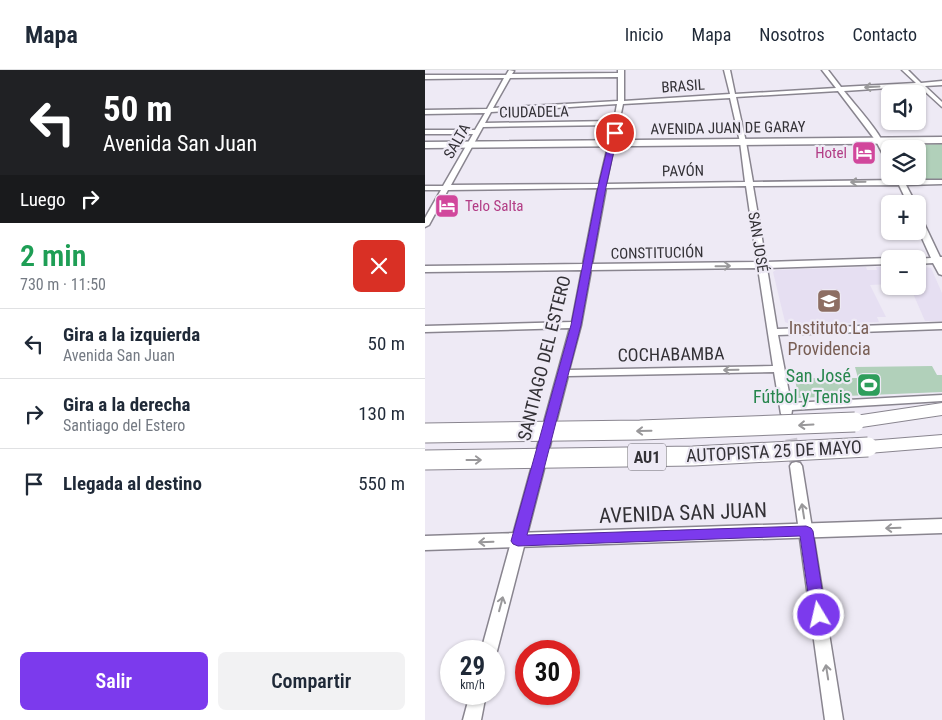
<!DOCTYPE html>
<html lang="es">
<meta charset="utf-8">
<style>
:root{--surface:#fff;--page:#f2f2f3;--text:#1f2937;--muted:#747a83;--line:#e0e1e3;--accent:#7c3aed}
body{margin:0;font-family:"Roboto Condensed",sans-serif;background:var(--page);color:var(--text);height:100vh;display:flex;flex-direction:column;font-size:19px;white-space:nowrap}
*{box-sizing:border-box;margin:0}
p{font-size:16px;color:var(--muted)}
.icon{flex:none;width:28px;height:28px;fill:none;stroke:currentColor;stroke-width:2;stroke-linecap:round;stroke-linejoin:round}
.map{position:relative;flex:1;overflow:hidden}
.side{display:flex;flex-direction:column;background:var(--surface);width:425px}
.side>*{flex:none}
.top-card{background:#202124;color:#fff;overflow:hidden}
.controls{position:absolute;left:456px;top:15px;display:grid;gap:10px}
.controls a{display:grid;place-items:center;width:45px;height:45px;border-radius:8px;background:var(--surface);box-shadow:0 1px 4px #0004;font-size:25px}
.speed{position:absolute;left:15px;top:570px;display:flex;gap:10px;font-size:25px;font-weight:700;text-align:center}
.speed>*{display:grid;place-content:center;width:65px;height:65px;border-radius:50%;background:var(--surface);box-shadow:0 1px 4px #0004;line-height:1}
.speed small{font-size:12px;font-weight:400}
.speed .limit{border:8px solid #d22;background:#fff;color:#111}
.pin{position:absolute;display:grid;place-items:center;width:42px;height:42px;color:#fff;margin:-21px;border:2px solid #fff;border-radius:50%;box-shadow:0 1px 5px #0007}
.me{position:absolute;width:55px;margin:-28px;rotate:351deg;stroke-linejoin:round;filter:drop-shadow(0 0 4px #0008)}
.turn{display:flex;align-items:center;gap:18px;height:105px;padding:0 20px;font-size:22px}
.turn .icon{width:65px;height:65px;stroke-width:2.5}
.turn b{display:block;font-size:35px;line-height:42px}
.then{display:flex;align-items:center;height:48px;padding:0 20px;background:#0003;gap:10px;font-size:19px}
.round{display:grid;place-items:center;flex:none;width:52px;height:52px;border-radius:8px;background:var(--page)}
.summary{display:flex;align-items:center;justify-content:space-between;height:85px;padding:0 20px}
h1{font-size:30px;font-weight:600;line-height:38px;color:#1e9e55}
.primary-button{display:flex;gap:10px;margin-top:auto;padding:10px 20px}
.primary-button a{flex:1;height:58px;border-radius:8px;background:var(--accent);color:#fff;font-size:20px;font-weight:600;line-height:58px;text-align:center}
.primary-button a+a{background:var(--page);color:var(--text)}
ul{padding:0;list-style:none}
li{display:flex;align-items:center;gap:15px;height:70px;padding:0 20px;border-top:1px solid var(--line)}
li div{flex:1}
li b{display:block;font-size:19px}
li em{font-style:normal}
header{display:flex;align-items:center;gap:30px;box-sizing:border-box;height:70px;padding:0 25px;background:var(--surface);border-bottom:1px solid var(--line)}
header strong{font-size:24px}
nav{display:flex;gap:28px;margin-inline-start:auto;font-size:18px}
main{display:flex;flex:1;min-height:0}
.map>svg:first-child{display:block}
.built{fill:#e6dff2}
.green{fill:#b1d0ba}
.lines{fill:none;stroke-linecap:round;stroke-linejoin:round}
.minor-tunnel{stroke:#c9c5cf;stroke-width:12;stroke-dasharray:12 6;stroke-linecap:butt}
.minor-casing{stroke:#89858f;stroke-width:3}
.major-casing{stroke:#89858f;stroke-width:3}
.highway-casing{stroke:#89858f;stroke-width:2}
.minor{fill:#fff;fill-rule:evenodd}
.major{fill:#fff;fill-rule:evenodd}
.highway{fill:#fff;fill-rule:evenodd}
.highway-bridge-casing{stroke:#89858f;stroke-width:21;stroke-linecap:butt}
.highway-bridge{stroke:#fff;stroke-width:19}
.oneway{stroke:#99989a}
.route{fill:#7c3aed;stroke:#51269a}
.labels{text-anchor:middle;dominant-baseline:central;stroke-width:4.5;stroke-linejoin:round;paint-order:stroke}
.far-street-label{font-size:15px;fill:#333136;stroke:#eeeaf5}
.far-hotel-label{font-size:15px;fill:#b23c85;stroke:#eeeaf5;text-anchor:end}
.shield{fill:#eeeaf5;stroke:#6b686f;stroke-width:1}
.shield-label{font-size:16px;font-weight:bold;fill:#333136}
.education-label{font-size:18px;fill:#785e54;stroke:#eeeaf5}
.street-label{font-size:18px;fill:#333136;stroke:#eeeaf5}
.leisure-label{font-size:18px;fill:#27864d;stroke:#eeeaf5;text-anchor:end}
.near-street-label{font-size:21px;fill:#333136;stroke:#eeeaf5}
</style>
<header>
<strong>Mapa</strong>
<nav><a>Inicio</a><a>Mapa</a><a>Nosotros</a><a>Contacto</a></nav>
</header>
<main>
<section class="side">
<div class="top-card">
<div class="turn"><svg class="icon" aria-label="left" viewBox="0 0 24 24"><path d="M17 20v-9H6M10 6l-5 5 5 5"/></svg><div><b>50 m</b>Avenida San Juan</div></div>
<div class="then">Luego<svg class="icon" aria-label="right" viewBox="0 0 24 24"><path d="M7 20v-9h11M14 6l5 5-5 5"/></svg></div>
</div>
<div class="summary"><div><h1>2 min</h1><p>730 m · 11:50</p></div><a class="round" style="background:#d93025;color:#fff"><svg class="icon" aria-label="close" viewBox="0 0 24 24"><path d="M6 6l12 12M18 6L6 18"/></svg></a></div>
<ul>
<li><svg class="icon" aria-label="left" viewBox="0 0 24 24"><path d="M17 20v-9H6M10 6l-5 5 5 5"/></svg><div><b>Gira a la izquierda</b><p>Avenida San Juan</p></div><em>50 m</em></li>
<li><svg class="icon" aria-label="right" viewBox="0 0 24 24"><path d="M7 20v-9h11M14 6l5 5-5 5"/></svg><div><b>Gira a la derecha</b><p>Santiago del Estero</p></div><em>130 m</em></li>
<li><svg class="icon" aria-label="arrive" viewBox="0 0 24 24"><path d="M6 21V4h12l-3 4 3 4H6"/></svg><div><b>Llegada al destino</b></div><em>550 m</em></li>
</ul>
<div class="primary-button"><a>Salir</a><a>Compartir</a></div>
</section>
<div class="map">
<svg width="517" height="650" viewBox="0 0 517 650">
<rect width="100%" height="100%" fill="#eeeaf5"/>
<path class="built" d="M493,196L506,198L517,223V251H500L487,221H470L467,216H492Z
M441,197L442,200H452L451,197H465V214L445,215L461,247H452L454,252L367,255L360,252L348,202L351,200Z"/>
<path class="green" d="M517,74V109H495L485,106H492V79H469L467,75Z
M507,296L512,305H517V322L373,328L370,308H433L430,297Z"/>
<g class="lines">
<path class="minor-tunnel" d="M363,351L371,396"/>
<defs>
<path id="minor" d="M84,0L89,1L87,4L193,3V0H199V31L305,24L299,0H305L310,24L411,18L397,0H403L416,17L491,13L477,0H483L496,13L517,11V15L500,16L517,32V37L494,16L419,21C433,39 465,71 465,94L462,92L451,71L413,21L311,27L321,72L328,112L472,110L470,106H477L479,110H517V114L481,115L491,134H483L474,115L328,116L341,192L465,188L467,189H465V194L342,198L352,259L517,253V259L353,265L366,333L517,325V331L367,340L366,347L362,348L356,344L349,302L143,306L72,581L69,586V581H56L145,258L0,262V256L147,252L157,200L0,202V196L158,194L173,118L23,120L4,155L0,157V148L16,120H0V116H18L48,64H0V60H50L60,43L0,44V40L62,39L79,8L0,9V5H81ZM193,7V31L68,38L85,8ZM305,28L315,72L320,112L181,114L198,34ZM192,34L189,51L60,53L66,42ZM188,55L174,114L26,115L58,57ZM321,116L332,192L167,194L181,118ZM333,198L348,296L144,300L156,255L166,200Z
M492,145L496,147L515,187H517V205L514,204L508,193L492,194V189H490L506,188L492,157Z
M371,392L375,393L377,396L418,650H400L365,396L367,393Z
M45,624H61L56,650H38Z"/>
<path id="major" d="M517,67V73L0,78V72Z
M517,449V463L0,480V466Z"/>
<path id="highway" d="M517,333V345L430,358L424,356L421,352L424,348L430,346Z
M517,365V377L443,383L436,381L434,377L436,373L443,371Z"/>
</defs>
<use href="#minor" class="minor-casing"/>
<use href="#major" class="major-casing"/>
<use href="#highway" class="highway-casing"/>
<use href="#minor" class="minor"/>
<use href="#major" class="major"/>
<use href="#highway" class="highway"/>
<defs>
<path id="highway-bridge" d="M0,363L215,360L430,352
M0,390L268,386L443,377"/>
</defs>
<use href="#highway-bridge" class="highway-bridge-casing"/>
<use href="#highway-bridge" class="highway-bridge"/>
</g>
<defs><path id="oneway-shaft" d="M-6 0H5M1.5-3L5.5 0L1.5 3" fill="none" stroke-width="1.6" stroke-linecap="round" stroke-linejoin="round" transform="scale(1.25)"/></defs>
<g class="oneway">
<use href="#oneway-shaft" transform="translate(447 17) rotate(177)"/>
<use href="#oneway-shaft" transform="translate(433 112) rotate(179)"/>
<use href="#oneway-shaft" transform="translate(298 196) rotate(-1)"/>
<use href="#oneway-shaft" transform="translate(306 300) rotate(179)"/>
<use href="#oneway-shaft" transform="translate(381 355) rotate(177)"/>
<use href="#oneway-shaft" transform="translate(219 361) rotate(179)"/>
<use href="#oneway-shaft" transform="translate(49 390)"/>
<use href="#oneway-shaft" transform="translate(378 441) rotate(-99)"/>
<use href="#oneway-shaft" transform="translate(468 458) rotate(178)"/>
<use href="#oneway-shaft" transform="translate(61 472) rotate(178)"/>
<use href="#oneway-shaft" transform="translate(76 534) rotate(-75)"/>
<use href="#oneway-shaft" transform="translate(402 602) rotate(-99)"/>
</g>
<path class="route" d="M190,61L193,63L181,117L156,255L102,465L381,456L386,458L388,461L401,545L399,550L394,552L388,550L386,545L375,466L93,476L88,474L86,471L146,255L173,117L186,63Z"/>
<defs>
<symbol id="hotel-square" viewBox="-11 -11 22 22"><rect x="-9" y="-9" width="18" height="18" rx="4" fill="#d1479c" stroke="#eeeaf5"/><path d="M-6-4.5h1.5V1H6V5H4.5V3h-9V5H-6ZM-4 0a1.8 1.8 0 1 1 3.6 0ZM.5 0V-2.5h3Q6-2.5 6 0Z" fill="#fff"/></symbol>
<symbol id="school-square" viewBox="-11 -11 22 22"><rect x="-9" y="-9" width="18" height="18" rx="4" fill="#8d6e63" stroke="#eeeaf5"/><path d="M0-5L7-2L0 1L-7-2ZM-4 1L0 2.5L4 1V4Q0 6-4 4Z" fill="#fff"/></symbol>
<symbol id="stadium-square" viewBox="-11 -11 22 22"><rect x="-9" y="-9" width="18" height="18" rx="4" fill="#2e9e5b" stroke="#eeeaf5"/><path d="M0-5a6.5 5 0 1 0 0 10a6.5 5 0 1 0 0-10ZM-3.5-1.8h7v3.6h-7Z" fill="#fff"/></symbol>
</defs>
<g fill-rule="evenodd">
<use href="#hotel-square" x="425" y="69" width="28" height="28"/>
<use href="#hotel-square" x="8" y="122" width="28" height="28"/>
<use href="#school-square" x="390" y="217" width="28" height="28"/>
<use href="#stadium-square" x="430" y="301" width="28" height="28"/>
</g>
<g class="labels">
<g class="far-street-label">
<text transform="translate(258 16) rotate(-4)">BRASIL</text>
<text transform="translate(109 42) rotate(-1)">CIUDADELA</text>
<text transform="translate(303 58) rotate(-1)">AVENIDA JUAN DE GARAY</text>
<text transform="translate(32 71) rotate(-60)">SALTA</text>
<text transform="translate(258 101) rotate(-1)">PAVÓN</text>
<text transform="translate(333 172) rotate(81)">SAN JOSÉ</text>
<text transform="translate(232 183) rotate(-1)">CONSTITUCIÓN</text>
</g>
<g class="far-hotel-label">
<text x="422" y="83">Hotel</text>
<text x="40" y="136" text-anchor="start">Telo Salta</text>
</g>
<rect class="shield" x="203" y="373.5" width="38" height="27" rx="4"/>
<g class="shield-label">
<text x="222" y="387">AU1</text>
</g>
<g class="education-label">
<text x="404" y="257">Instituto La<tspan x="404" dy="21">Providencia</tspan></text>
</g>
<g class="street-label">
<text transform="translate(246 284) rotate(-1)">COCHABAMBA</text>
<text transform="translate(119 288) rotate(-76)">SANTIAGO DEL ESTERO</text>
<text transform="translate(349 381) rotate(-3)">AUTOPISTA 25 DE MAYO</text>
</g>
<g class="leisure-label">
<text x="426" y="305">San José<tspan x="426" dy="21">Fútbol y Tenis</tspan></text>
</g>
<g class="near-street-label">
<text transform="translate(258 443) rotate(-2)">AVENIDA SAN JUAN</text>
</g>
</g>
</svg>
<div class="controls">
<a><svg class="icon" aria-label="sound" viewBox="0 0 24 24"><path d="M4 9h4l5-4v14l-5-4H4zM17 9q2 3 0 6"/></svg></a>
<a><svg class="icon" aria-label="layers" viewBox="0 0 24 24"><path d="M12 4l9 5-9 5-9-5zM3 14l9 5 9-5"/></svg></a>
<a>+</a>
<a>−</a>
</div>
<div class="speed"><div>29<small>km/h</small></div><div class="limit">30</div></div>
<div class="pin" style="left:190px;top:63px;background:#d93025"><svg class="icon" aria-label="arrive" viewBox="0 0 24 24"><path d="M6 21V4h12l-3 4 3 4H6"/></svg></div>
<svg class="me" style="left:394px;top:545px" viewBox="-20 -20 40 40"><circle r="17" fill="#7c3aed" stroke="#fff" stroke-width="3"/><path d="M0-11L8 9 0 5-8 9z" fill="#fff"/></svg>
</div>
</main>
